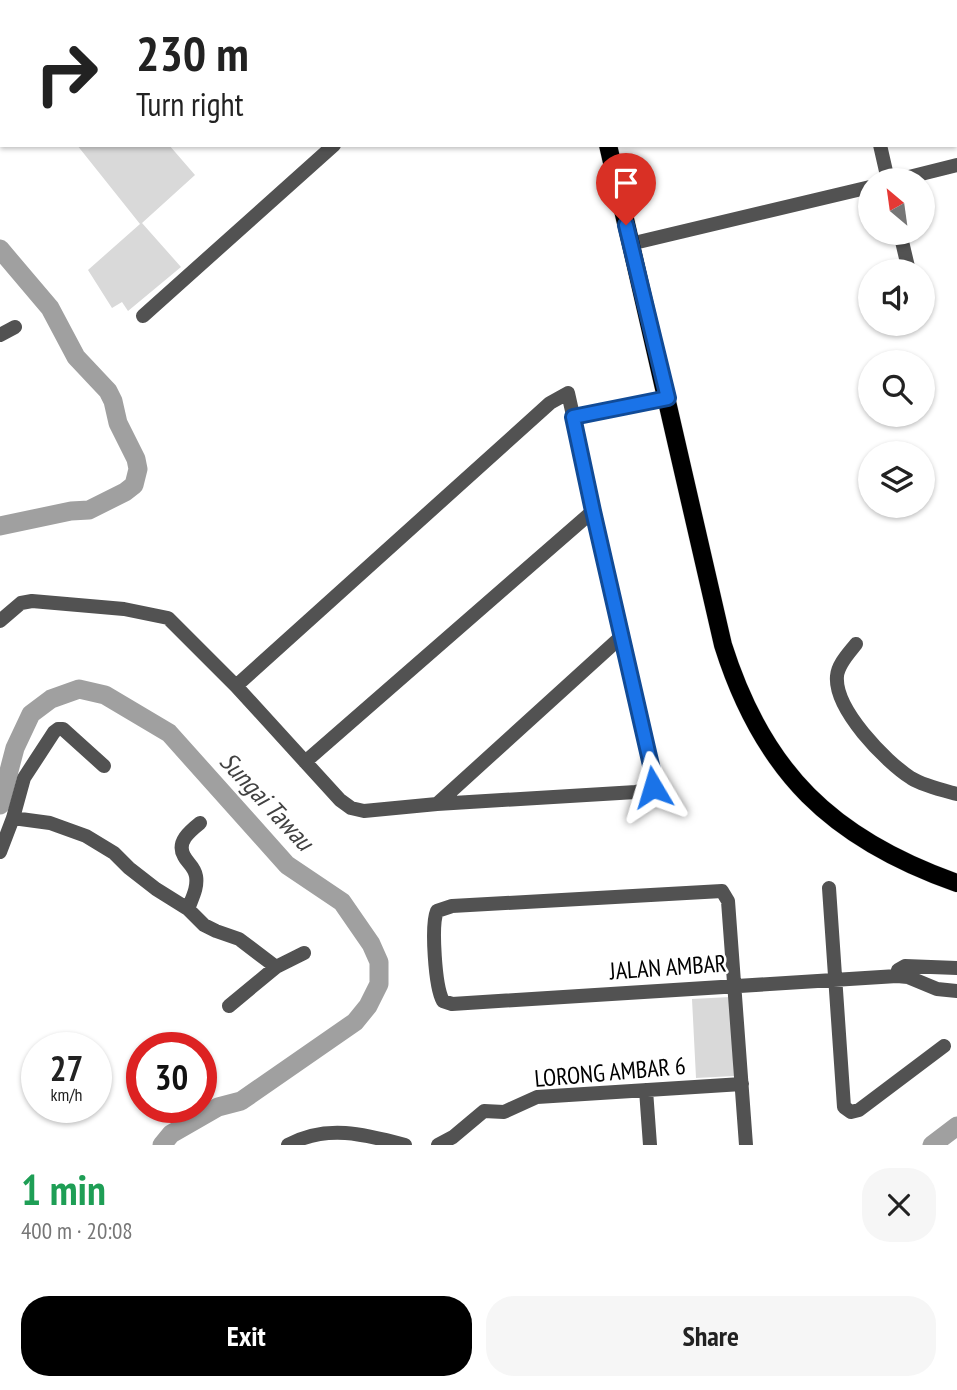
<!DOCTYPE html>
<meta charset="utf-8">
<style>
:root{--surface:#fff;--page:#f6f6f6;--text:#222;--muted:#767676;--accent:#000}
body{margin:0;font-family:"PT Sans Narrow",sans-serif;background:var(--page);color:var(--text);height:100vh;display:flex;flex-direction:column;font-size:26px;white-space:nowrap}
*{box-sizing:border-box;margin:0}
p{font-size:23px;color:var(--muted)}
.icon{flex:none;width:38px;height:38px;fill:none;stroke:currentColor;stroke-width:2;stroke-linecap:round;stroke-linejoin:round}
.map{position:relative;height:1145px;overflow:hidden}
.details{display:flex;flex-direction:column;background:var(--surface);flex:1}
.details>*{flex:none}
.guide{position:absolute;left:0px;top:0px;width:957px;height:147px;box-shadow:0 2px 5px #0004;background:#fff;color:var(--text);overflow:hidden}
.needle{width:46px;rotate:331deg}
.fabs{position:absolute;left:858px;top:168px;display:grid;gap:14px}
.fabs a{display:grid;place-items:center;width:77px;height:77px;border-radius:50%;background:var(--surface);box-shadow:0 2px 5px #0004;font-size:35px}
.speed{position:absolute;left:21px;top:1032px;display:flex;gap:14px;font-size:35px;font-weight:700;text-align:center}
.speed>*{display:grid;place-content:center;width:91px;height:91px;border-radius:50%;background:var(--surface);box-shadow:0 2px 5px #0004;line-height:1}
.speed small{font-size:18px;font-weight:400}
.speed .limit{border:10px solid #d22;background:#fff;color:#111}
.pin{position:absolute;display:grid;place-items:center;width:60px;height:60px;color:#fff;margin:-72px -30px;border-radius:50% 50% 50% 0;rotate:-45deg;box-shadow:0 0 7px #0007}
.pin .icon{rotate:45deg}
.me{position:absolute;width:77px;margin:-38px;rotate:353deg;stroke-linejoin:round;filter:drop-shadow(0 0 5px #0008)}
.turn{display:flex;align-items:center;gap:24px;height:147px;padding:0 21px;font-size:32px}
.turn .icon{width:91px;height:91px;stroke-width:2.5}
.turn b{display:block;font-size:49px;line-height:60px}
.round{display:grid;place-items:center;flex:none;width:74px;height:74px;border-radius:28px;background:var(--page)}
.summary{display:flex;align-items:center;justify-content:space-between;height:119px;padding:0 21px}
h1{font-size:42px;font-weight:700;line-height:52px;color:#1e9e55}
.primary-button{display:flex;gap:14px;margin-top:auto;padding:14px 21px}
.primary-button a{flex:1;height:80px;border-radius:28px;background:var(--accent);color:#fff;font-size:28px;font-weight:700;line-height:80px;text-align:center}
.primary-button a+a{background:var(--page);color:var(--text)}
.map>svg:first-child{display:block}
.green{fill:#d9d9d9}
.lines{fill:none;stroke-linecap:round;stroke-linejoin:round}
.river{stroke:#a0a0a0;stroke-width:19}
.major-casing{stroke:#dbdbdb;stroke-width:19}
.minor{stroke:#525252;stroke-width:14}
.major{stroke:#000;stroke-width:18}
.route-casing{stroke:#114b97;stroke-width:18}
.route{stroke:#1a73e8;stroke-width:12}
.labels{text-anchor:middle;dominant-baseline:central;stroke-width:5;stroke-linejoin:round;paint-order:stroke}
.street-label{font-size:24px;fill:#000;stroke:#fff}
.water-label{font-size:26px;font-style:italic;fill:#414141;stroke:#fff}
</style>
<div class="map">
<svg width="957" height="1145" viewBox="0 0 957 1145">
<rect width="100%" height="100%" fill="#fff"/>
<path class="green" d="M77,145H169L195,175L142,223L181,267L128,311L122,302L112,308L88,270L140,224Z
M730,997L734,1076L696,1078L692,999Z"/>
<g class="lines">
<path class="river" d="M0,249L50,308L76,357L108,391L113,401L118,423L136,459L138,469L134,485L125,492L89,510L71,511L0,526
M0,805L15,748L31,714L51,699L79,689L105,695L169,733L287,865L342,902L371,944L379,962V984L368,1006L355,1022L241,1101L218,1107L171,1134L162,1145
M932,1145L957,1126"/>
<defs>
<path id="major" d="M572,0V2
M608,145L723,645C763,772 832,839 957,883"/>
</defs>
<use href="#major" class="major-casing"/>
<path class="minor" d="M60,0L62,2
M458,0V2
M131,2L133,0
M308,2L310,0
M0,121L2,120
M880,145L888,180
M897,180L957,165
M900,233L909,271
M630,244L870,187
M143,316L334,145
M0,335L15,327
M573,417L668,398
M0,621L21,603L32,601L124,609L168,618L236,686L340,800L351,808L364,811L437,804L636,792L653,787V774L568,393L550,403L236,686
M856,644C849,653 838,664 837,676C834,709 885,761 911,778C924,786 942,790 957,794
M305,762L593,511
M437,804L622,636
M13,818L50,823L86,836L114,853L129,868L156,889L188,909L204,925L216,931L239,939L276,967
M0,852L13,818L24,778L54,732L58,729H63L104,766
M829,888L844,1107L851,1112L859,1110L944,1046
M188,909C192,898 198,888 196,876C194,866 188,864 184,856C176,842 190,831 200,823
M897,976L898,970L905,966L957,968
M229,1006L276,967L304,953
M646,1090L650,1145
M288,1145C326,1124 364,1134 405,1145
M438,1145L453,1137L484,1111L504,1112L537,1097L742,1084
M746,1145L728,901L722,891L452,906L437,911C431,925 435,987 443,1001L452,1004L897,976L908,977L937,989L957,991"/>
<use href="#major" class="major"/>
</g>
<g class="lines">
<defs>
<path id="route" d="M626,225L668,398L573,417L593,511L653,774V787"/>
</defs>
<use href="#route" class="route-casing"/>
<use href="#route" class="route"/>
</g>
<g class="labels">
<g class="street-label">
<text transform="translate(668 967) rotate(-4)">JALAN AMBAR</text>
<text transform="translate(610 1072) rotate(-5)">LORONG AMBAR 6</text>
</g>
<g class="water-label">
<text transform="translate(267 801) rotate(47)">Sungai Tawau</text>
</g>
</g>
</svg>
<div class="fabs">
<a><svg class="needle" viewBox="-14 -14 28 28"><path d="M0-13l5 13h-10z" fill="#e53935"/><path d="M0 13l5-13h-10z" fill="#767676"/></svg></a>
<a><svg class="icon" aria-label="sound" viewBox="0 0 24 24"><path d="M4 9h4l5-4v14l-5-4H4zM17 9q2 3 0 6"/></svg></a>
<a><svg class="icon" aria-label="search" viewBox="0 0 24 24"><circle cx="10" cy="10" r="6"/><path d="M15 15l6 6"/></svg></a>
<a><svg class="icon" aria-label="layers" viewBox="0 0 24 24"><path d="M12 4l9 5-9 5-9-5zM3 14l9 5 9-5"/></svg></a>
</div>
<div class="speed"><div>27<small>km/h</small></div><div class="limit">30</div></div>
<div class="pin" style="left:626px;top:225px;background:#d93025"><svg class="icon" aria-label="arrive" viewBox="0 0 24 24"><path d="M6 21V4h12l-3 4 3 4H6"/></svg></div>
<svg class="me" style="left:653px;top:787px" viewBox="-20 -20 40 40"><path d="M0-17L14 15 0 8-14 15z" fill="#1a73e8" stroke="#fff" stroke-width="4"/></svg>
<div class="guide">
<div class="turn"><svg class="icon" aria-label="right" viewBox="0 0 24 24"><path d="M7 20v-9h11M14 6l5 5-5 5"/></svg><div><b>230 m</b>Turn right</div></div>
</div>
</div>
<section class="details">
<div class="summary"><div><h1>1 min</h1><p>400 m · 20:08</p></div><a class="round"><svg class="icon" aria-label="close" viewBox="0 0 24 24"><path d="M6 6l12 12M18 6L6 18"/></svg></a></div>
<div class="primary-button"><a>Exit</a><a>Share</a></div>
</section>
